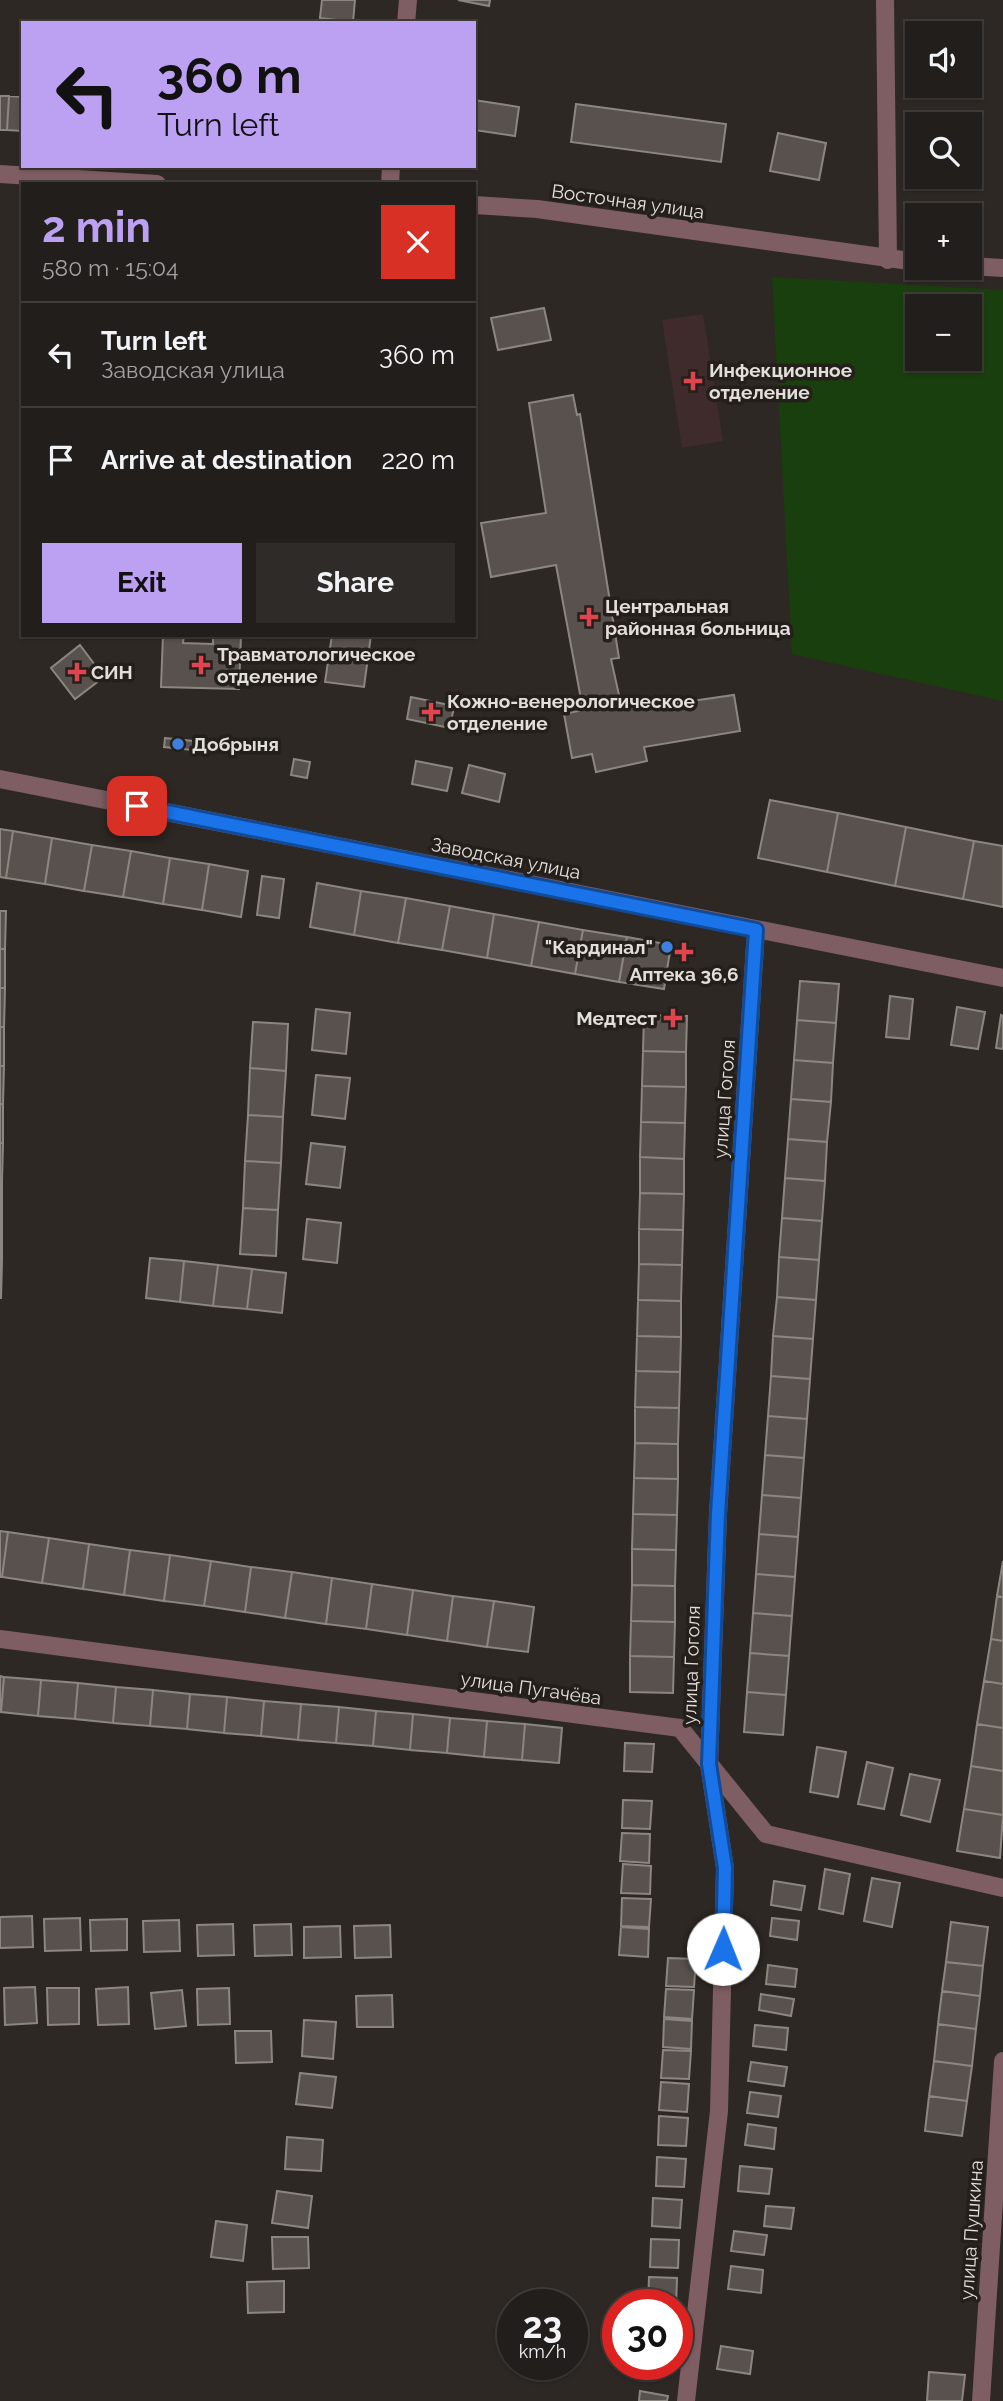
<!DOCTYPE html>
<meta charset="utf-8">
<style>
:root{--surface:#221e1b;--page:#2e2b28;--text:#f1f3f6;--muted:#a2a2a3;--line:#3f3c3a;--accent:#bca0f2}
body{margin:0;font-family:Raleway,sans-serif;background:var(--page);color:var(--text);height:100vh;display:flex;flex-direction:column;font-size:26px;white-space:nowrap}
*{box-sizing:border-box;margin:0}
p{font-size:23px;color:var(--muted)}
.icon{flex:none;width:38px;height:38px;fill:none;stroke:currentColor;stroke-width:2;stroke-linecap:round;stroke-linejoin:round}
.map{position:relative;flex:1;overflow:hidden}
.sheet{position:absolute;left:21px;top:182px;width:455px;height:455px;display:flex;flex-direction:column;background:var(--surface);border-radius:0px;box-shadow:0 2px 5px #0004,0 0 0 2px var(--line)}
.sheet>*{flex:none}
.guide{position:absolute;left:21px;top:21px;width:455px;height:147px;border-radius:0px;box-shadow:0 2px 5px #0004,0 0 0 2px var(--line);background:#bca0f2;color:#111;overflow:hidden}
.buttons{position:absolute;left:905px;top:21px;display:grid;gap:14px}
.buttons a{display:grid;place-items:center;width:77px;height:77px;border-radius:0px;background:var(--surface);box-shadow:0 2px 5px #0004,0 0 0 2px var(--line);font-size:35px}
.speed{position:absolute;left:497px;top:2289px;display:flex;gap:14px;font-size:35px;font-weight:700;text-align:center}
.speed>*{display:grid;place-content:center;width:91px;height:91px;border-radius:50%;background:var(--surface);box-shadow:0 2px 5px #0004,0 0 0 2px var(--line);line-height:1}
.speed small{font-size:18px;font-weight:400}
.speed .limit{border:10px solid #d22;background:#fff;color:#111}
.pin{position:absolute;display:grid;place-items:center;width:60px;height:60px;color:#fff;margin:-30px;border-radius:14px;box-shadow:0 4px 10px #0006}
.me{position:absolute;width:77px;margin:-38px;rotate:1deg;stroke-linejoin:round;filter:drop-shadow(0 0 5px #0008)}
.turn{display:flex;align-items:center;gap:24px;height:147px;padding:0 21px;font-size:32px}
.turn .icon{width:91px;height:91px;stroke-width:2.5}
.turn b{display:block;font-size:49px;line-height:60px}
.round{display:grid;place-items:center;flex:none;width:74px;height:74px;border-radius:0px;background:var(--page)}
.summary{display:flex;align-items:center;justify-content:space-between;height:119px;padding:0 21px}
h1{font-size:42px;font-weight:700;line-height:52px;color:var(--accent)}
.action{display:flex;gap:14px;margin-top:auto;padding:14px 21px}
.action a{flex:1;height:80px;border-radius:0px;background:var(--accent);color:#111;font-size:28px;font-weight:700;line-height:80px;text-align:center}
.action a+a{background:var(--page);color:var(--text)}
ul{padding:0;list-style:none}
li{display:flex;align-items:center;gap:21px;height:105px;padding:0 21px;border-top:2px solid var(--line)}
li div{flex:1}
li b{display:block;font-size:26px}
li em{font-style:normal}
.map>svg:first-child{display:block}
.medical{fill:#3f2b2b}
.green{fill:#193f0e;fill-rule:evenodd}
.building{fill:#58514d;stroke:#8c8680;stroke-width:2}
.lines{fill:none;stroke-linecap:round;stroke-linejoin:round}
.minor{stroke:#7e5e62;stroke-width:18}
.tertiary{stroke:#7e5e62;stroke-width:18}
.route-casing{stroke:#114b97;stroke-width:18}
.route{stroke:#1a73e8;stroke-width:12}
.health-dot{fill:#e0444e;stroke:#241f1a;stroke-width:2.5}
.shop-dot{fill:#3f7fe0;stroke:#241f1a;stroke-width:2.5}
.labels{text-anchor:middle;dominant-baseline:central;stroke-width:7;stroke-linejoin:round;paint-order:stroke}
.street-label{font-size:19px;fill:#e2dedb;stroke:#241f1a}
.poi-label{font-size:19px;font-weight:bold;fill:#e2dedb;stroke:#241f1a;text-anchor:start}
</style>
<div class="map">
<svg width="1003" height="2401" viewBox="0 0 1003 2401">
<rect width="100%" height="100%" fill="#2e2824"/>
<path class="medical" d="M703,314L723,441L682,448L662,320Z"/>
<path class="green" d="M772,277L1003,290V701L792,654ZM917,306H970V359H917Z"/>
<path class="building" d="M322,0H355L353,22L320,18Z
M458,0H490L489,6Z
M320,18L353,22V23H320Z
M0,96H9L7,130H0Z
M9,96L23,97V131L7,130Z
M474,100L519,107L515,136L474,130Z
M576,104L726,124L721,162L571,142Z
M778,133L826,143L819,180L770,171Z
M544,308L551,340L498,350L491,318Z
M573,395L577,415L580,414L619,658L611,659L621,704L636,709L734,695L740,731L644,747L647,761L596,772L592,754L572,758L564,714L583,710L556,565L491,577L481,523L546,513L529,403Z
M163,635H184L183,643L213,644V635H241L239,689L161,687Z
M332,635H371L364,687L325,682Z
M80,645L104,677L75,699L51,668Z
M411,697L454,706L450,728L407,719Z
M165,738L193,741L192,750L164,747Z
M294,759L310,762L307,778L291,775Z
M416,761L452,768L447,791L412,784Z
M469,765L505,774L499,802L462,793Z
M770,800L838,813L827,872L758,858Z
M838,813L906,827L895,886L827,872Z
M906,827L974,841L963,899L895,886Z
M0,829L13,831L6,878L0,877Z
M13,831L52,838L45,884L6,878Z
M52,838L92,845L84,891L45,884Z
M974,841L1003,846V907L963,899Z
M92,845L131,851L123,897L84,891Z
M131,851L170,858L163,904L123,897Z
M170,858L209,864L202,910L163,904Z
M209,864L248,871L241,917L202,910Z
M262,876L284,879L279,918L257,915Z
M317,883L361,891L354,935L310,927Z
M361,891L406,898L398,943L354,935Z
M406,898L450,906L442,950L398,943Z
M450,906L494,914L487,958L442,950Z
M0,911H6L5,949H0Z
M494,914L539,922L531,966L487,958Z
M539,922L583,930L575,974L531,966Z
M583,930L627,937L619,982L575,974Z
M627,937L671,945L664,989L619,982Z
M0,949H5V988H0Z
M800,981L839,984L836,1023L797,1020Z
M0,988H5L4,1027H0Z
M890,996L913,999L909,1039L886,1037Z
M957,1007L985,1012L978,1049L951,1045Z
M316,1009L350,1013L346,1054L312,1050Z
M644,1015L687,1016L686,1052L643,1051Z
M1001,1015L1003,1016V1049L996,1048Z
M797,1020L836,1023L833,1063L794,1060Z
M253,1022L288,1024L286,1071L250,1068Z
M0,1027H4V1066H0Z
M643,1051L686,1052V1087L642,1086Z
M794,1060L833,1063L831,1102L791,1099Z
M0,1066H4L3,1104H0Z
M250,1068L286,1071L283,1117L248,1115Z
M316,1075L350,1078L345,1119L312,1115Z
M642,1086L686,1087L685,1123L641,1122Z
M791,1099L831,1102L827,1142L788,1139Z
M0,1104H3V1143H0Z
M248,1115L283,1117L281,1163L245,1161Z
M641,1122L685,1123L684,1159L640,1157Z
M788,1139L827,1142L825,1181L785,1178Z
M0,1143H3L2,1182H0Z
M311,1143L345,1147L340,1188L306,1184Z
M640,1157L684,1159V1194L640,1193Z
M245,1161L281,1163L278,1210L243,1208Z
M785,1178L825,1181L822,1221L782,1218Z
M0,1182H2V1221H0Z
M640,1193L684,1194L683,1230L639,1229Z
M243,1208L278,1210L276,1256L240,1254Z
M782,1218L822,1221L819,1260L779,1257Z
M307,1219L341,1223L337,1263L303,1259Z
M0,1221H2V1260H0Z
M639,1229L683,1230L682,1265L639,1264Z
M779,1257L819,1260L816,1300L777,1297Z
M150,1258L184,1261L180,1302L146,1298Z
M0,1260H2L1,1298H0Z
M184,1261L218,1265L213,1306L180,1302Z
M639,1264L682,1265L681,1301L638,1300Z
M218,1265L252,1269L247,1309L213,1306Z
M252,1269L286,1273L282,1313L247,1309Z
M777,1297L816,1300L813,1339L773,1336Z
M638,1300L681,1301V1337L637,1336Z
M637,1336L681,1337L680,1372L636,1371Z
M773,1336L813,1339L810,1379L771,1376Z
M636,1371L680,1372L679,1408L635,1407Z
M771,1376L810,1379L807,1419L768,1416Z
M635,1407L679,1408L678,1444L635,1443Z
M768,1416L807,1419L804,1458L765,1455Z
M635,1443L678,1444V1479L634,1478Z
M765,1455L804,1458L801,1498L762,1495Z
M634,1478L678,1479L677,1515L633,1514Z
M762,1495L801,1498L798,1537L759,1534Z
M633,1514L677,1515L676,1550L632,1549Z
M0,1531L8,1532L2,1577H0Z
M8,1532L49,1538L42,1583L2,1577Z
M759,1534L798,1537L795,1577L756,1574Z
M49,1538L89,1544L83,1589L42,1583Z
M89,1544L130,1550L124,1595L83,1589Z
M632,1549L676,1550L675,1586L632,1585Z
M130,1550L170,1555L164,1601L124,1595Z
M170,1555L211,1561L204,1606L164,1601Z
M211,1561L251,1567L245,1612L204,1606Z
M1003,1561V1597L997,1596Z
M251,1567L292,1572L285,1618L245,1612Z
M292,1572L332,1578L326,1624L285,1618Z
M756,1574L795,1577L792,1616L753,1613Z
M332,1578L372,1584L366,1629L326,1624Z
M372,1584L413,1590L407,1635L366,1629Z
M632,1585L675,1586V1622L631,1621Z
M413,1590L453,1596L447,1641L407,1635Z
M453,1596L494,1601L487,1647L447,1641Z
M997,1596L1003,1597V1641L991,1639Z
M494,1601L534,1607L528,1652L487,1647Z
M753,1613L792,1616L789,1656L750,1653Z
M631,1621L675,1622L674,1657L630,1656Z
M991,1639L1003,1641V1684L984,1681Z
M750,1653L789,1656L786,1695L747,1692Z
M630,1656L674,1657L673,1693L630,1692Z
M0,1676L4,1677L1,1712H0Z
M4,1677L41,1680L38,1716L1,1712Z
M41,1680L78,1683L75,1719L38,1716Z
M984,1681L1003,1684V1728L977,1724Z
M78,1683L116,1687L113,1723L75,1719Z
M116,1687L153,1690L150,1726L113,1723Z
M153,1690L190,1694L187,1729L150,1726Z
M747,1692L786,1695L783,1735L744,1732Z
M190,1694L227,1697L224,1733L187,1729Z
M227,1697L264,1701L261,1736L224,1733Z
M264,1701L301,1704L298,1740L261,1736Z
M301,1704L339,1707L336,1743L298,1740Z
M339,1707L376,1711L373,1746L336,1743Z
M376,1711L413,1714L410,1750L373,1746Z
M413,1714L450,1718L447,1753L410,1750Z
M450,1718L487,1721L484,1757L447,1753Z
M487,1721L525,1724L522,1760L484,1757Z
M525,1724L562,1728L559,1763L522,1760Z
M977,1724L1003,1728V1771L971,1766Z
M625,1743L654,1744L652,1772L624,1771Z
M817,1747L846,1752L838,1797L810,1792Z
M867,1762L893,1768L884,1809L858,1804Z
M971,1766L1003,1771V1815L964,1809Z
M910,1774L940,1780L930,1822L901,1815Z
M623,1800L652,1801L650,1829L622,1828Z
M964,1809L1003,1815L1000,1858L957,1851Z
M622,1833L650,1834L649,1863L620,1861Z
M623,1864L651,1866L650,1894L621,1893Z
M825,1869L850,1874L843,1914L819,1909Z
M872,1878L900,1883L892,1927L864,1921Z
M774,1881L805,1886L801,1910L771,1905Z
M622,1898L651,1899L649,1927L621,1926Z
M32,1916L33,1947L0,1948V1917Z
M80,1918L81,1950L45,1951L44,1919Z
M772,1918L799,1921L797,1940L770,1936Z
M127,1919V1950L91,1951L90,1920Z
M179,1920L180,1951L144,1952L143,1921Z
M951,1922L988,1927L983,1966L946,1962Z
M233,1924L234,1955L198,1956L197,1925Z
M291,1924L292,1955L255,1956L254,1925Z
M390,1925L391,1957L355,1958L354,1926Z
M340,1926L341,1957L304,1958V1927Z
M621,1927L649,1929L648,1957L619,1955Z
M668,1958L696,1959L694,1987L666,1986Z
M946,1962L983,1966L980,1996L942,1991Z
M768,1965L797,1969L795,1987L766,1984Z
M35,1987L37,2023L5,2025L4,1988Z
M128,1987L129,2024L98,2025L96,1989Z
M47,1988H79V2024L48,2025Z
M229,1988L230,2024L198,2025L197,1989Z
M666,1989L694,1990L692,2019L664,2017Z
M182,1990L186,2026L155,2029L151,1993Z
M942,1991L980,1996L976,2029L938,2024Z
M761,1994L794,1999L791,2016L759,2010Z
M392,1995L393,2027H357L356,1996Z
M664,2019L692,2021L691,2049L663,2047Z
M304,2020L336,2022L333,2059L302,2056Z
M938,2024L976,2029L972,2066L934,2061Z
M755,2025L788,2028L786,2050L753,2046Z
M235,2031H271L272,2062L236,2063Z
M663,2050L691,2051L689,2079L661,2078Z
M934,2061L972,2066L967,2101L929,2096Z
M751,2062L787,2067L784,2086L748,2081Z
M300,2073L336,2077L332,2108L296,2104Z
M661,2082L689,2084L687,2112L659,2110Z
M750,2092L781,2096L778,2117L747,2113Z
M929,2096L967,2101L962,2136L925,2131Z
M659,2116L688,2118L686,2146L658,2145Z
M748,2124L776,2128L774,2149L745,2145Z
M287,2137L323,2140L321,2171L285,2169Z
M657,2157L686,2159L684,2187L656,2186Z
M740,2166L772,2169L769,2194L738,2191Z
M277,2191L312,2196L308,2228L272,2223Z
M653,2198L682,2200L680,2228L652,2226Z
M766,2206L794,2208L791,2229L764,2226Z
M216,2221L247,2225L243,2261L211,2257Z
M734,2231L767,2235L764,2255L731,2251Z
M272,2237H308L309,2268L273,2269Z
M651,2239L679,2240L678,2268L650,2267Z
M731,2266L763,2270L761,2293L728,2289Z
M649,2277L677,2278L676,2305H648Z
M284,2281V2312L248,2313L247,2282Z
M721,2346L753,2351L750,2374L717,2369Z
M929,2372L965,2375L962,2401H927Z
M640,2391L668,2396L667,2401H639Z"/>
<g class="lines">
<path class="minor" d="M885,0L888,260
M406,23L408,0
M0,174L157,184
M390,184L391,166
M474,205L537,209L917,262
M970,266L1003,268
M0,1639L680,1728L766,1834L1003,1888
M686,2401L719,2111L725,1868L709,1764L718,1514L756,930
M981,2401L1003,2061"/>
<path class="tertiary" d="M0,779L1003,978"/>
</g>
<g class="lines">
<defs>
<path id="route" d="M137,806L756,930L718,1514L709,1764L725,1868L723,1949"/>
</defs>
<use href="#route" class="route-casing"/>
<use href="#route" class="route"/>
</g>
<g class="health-dot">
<path d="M689.5 370.5h7v7h7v7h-7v7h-7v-7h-7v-7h7z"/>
<path d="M585.5 606.5h7v7h7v7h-7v7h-7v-7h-7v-7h7z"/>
<path d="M197.5 654.5h7v7h7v7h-7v7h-7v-7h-7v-7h7z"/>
<path d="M73.5 661.5h7v7h7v7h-7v7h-7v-7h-7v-7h7z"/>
<path d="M427.5 701.5h7v7h7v7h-7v7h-7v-7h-7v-7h7z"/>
<path d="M680.5 941.5h7v7h7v7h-7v7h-7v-7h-7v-7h7z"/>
<path d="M669.5 1007.5h7v7h7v7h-7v7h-7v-7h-7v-7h7z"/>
</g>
<g class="shop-dot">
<circle cx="178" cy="744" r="7"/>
<circle cx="667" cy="947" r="7"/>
</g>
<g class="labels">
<g class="street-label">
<text transform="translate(628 201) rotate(8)">Восточная улица</text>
<text transform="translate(506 858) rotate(11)">Заводская улица</text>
<text transform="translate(724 1099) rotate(-86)">улица Гоголя</text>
<text transform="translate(691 1665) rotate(-88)">улица Гоголя</text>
<text transform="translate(531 1688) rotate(8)">улица Пугачёва</text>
<text transform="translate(971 2230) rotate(-86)">улица Пушкина</text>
</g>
<g class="poi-label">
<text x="709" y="370">Инфекционное<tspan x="709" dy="22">отделение</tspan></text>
<text x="605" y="606">Центральная<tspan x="605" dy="22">районная больница</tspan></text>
<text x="217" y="654">Травматологическое<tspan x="217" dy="22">отделение</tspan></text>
<text x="91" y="672">СИН</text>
<text x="447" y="701">Кожно-венерологическое<tspan x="447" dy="22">отделение</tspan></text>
<text x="192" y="744">Добрыня</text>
<text x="653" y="947" text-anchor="end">"Кардинал"</text>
<text x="684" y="974" text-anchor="middle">Аптека 36,6</text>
<text x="657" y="1018" text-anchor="end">Медтест</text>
</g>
</g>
</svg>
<div class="buttons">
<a><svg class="icon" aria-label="sound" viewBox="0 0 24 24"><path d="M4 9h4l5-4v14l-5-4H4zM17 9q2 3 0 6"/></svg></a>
<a><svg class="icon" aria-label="search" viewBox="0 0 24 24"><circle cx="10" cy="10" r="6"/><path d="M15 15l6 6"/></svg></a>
<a>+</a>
<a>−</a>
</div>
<div class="speed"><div>23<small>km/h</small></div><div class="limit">30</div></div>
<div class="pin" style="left:137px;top:806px;background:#d93025"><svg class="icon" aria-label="arrive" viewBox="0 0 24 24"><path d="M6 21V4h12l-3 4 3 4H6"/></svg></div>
<svg class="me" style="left:723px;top:1949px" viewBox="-20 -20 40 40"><circle r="19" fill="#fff"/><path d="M0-13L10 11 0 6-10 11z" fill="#1a73e8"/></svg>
<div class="guide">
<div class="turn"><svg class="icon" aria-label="left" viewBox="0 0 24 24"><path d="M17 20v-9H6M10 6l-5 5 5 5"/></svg><div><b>360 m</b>Turn left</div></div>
</div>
<section class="sheet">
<div class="summary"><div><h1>2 min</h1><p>580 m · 15:04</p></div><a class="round" style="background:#d93025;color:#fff"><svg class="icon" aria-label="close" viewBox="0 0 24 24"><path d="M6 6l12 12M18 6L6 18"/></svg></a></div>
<ul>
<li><svg class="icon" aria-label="left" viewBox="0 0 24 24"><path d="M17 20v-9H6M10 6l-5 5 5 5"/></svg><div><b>Turn left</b><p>Заводская улица</p></div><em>360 m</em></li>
<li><svg class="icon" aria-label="arrive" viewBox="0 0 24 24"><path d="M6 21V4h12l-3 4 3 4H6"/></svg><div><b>Arrive at destination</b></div><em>220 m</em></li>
</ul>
<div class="action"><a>Exit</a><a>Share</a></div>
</section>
</div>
